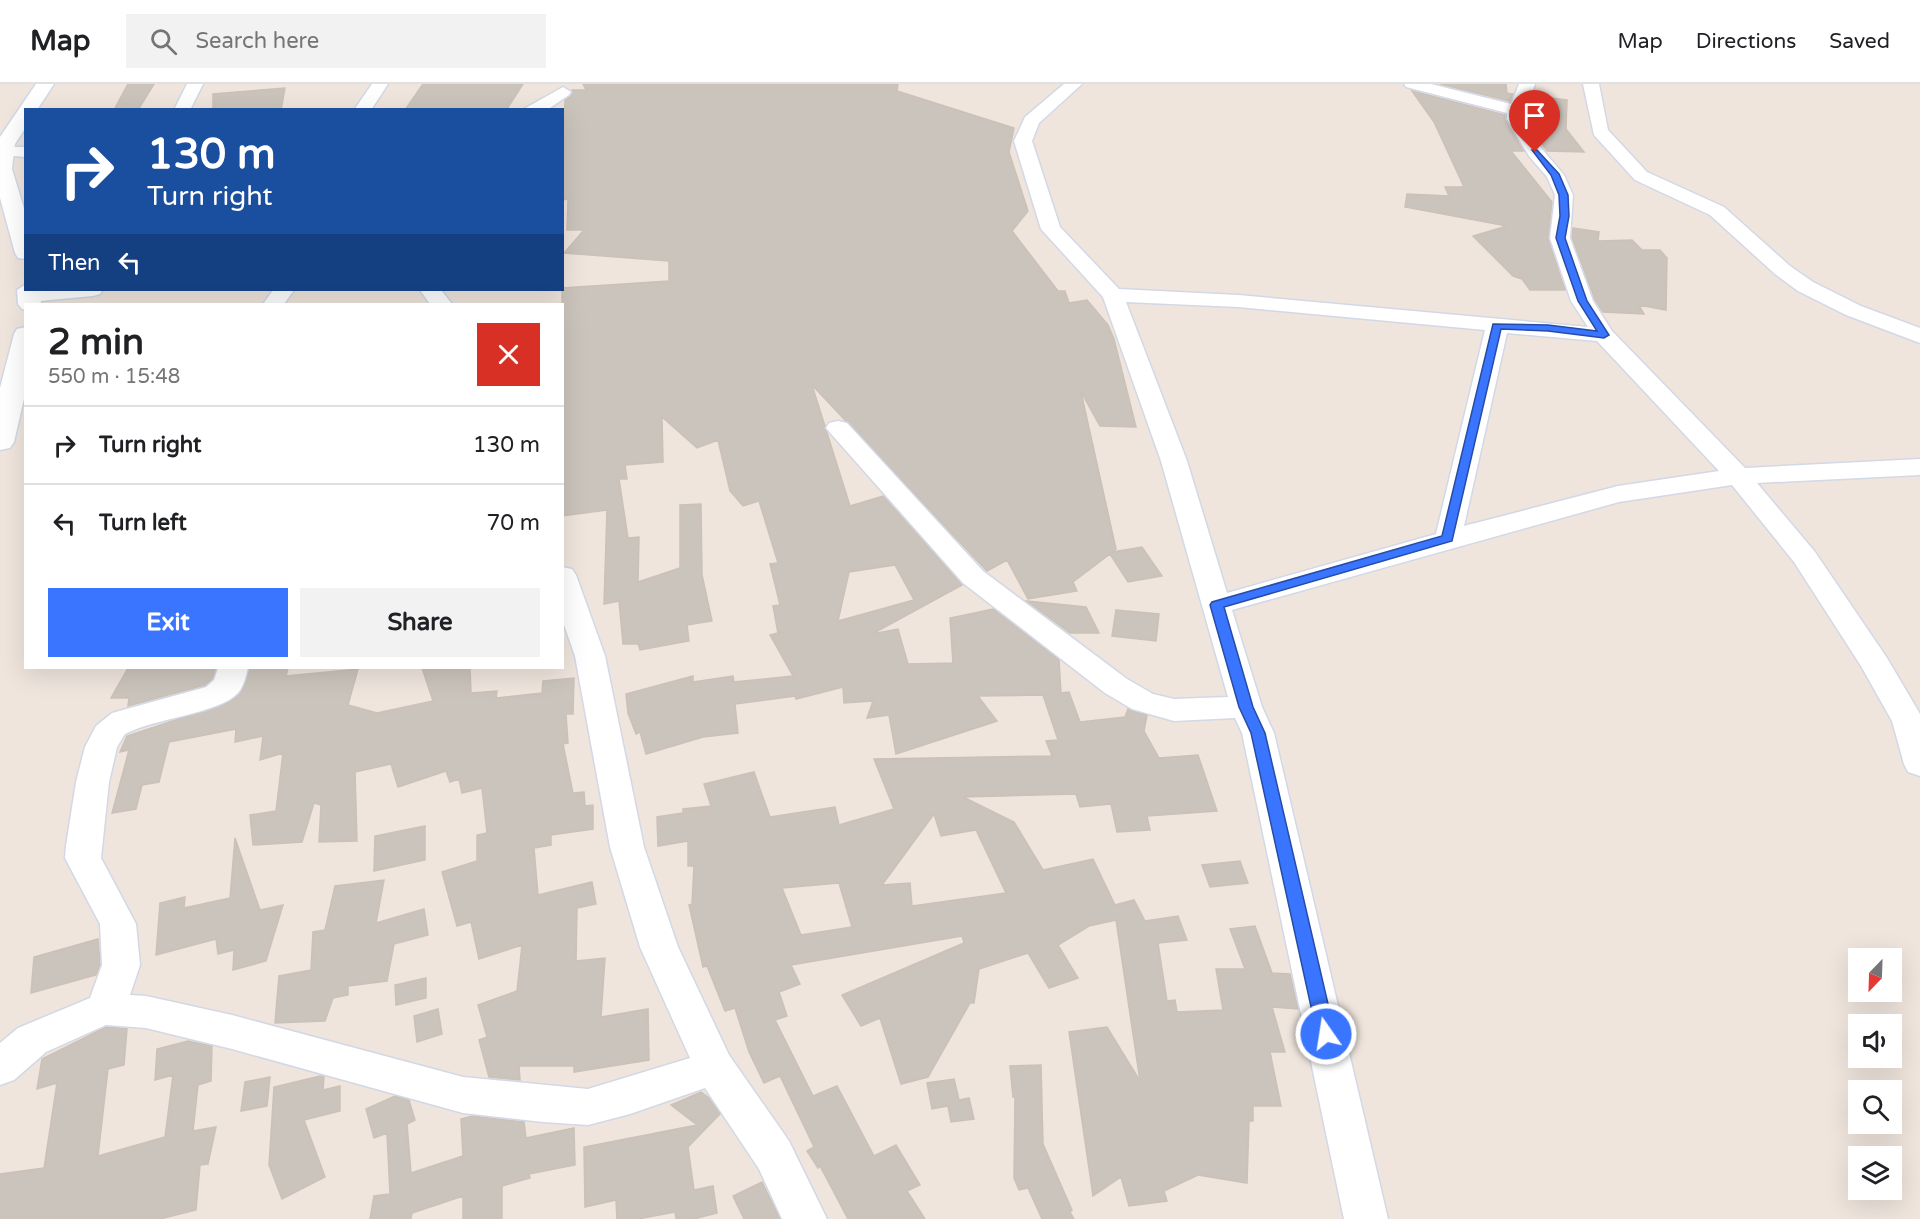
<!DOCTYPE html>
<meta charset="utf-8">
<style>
:root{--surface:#fff;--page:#f2f2f2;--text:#202124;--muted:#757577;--line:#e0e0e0;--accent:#3a75ff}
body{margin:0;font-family:"Varela Round",sans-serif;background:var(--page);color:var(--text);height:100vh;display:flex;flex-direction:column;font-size:22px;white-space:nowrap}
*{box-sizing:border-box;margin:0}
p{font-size:20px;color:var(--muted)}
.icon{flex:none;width:33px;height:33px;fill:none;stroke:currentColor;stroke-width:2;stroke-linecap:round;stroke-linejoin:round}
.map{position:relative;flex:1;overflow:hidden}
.sheet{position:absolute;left:24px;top:219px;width:540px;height:366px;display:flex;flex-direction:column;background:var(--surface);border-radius:0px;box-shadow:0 6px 24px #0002}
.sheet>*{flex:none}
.banner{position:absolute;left:24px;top:24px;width:540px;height:183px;border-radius:0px;box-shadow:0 6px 24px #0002;background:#1a4fa0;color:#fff;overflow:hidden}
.needle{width:39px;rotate:203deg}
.fabs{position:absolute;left:1848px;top:864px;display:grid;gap:12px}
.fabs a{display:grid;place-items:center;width:54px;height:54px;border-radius:0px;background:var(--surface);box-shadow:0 6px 24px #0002;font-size:30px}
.pin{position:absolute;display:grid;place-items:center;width:51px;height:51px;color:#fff;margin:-62px -26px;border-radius:50% 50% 50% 0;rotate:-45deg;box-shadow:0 0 6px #0007}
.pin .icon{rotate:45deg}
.me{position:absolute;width:66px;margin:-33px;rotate:347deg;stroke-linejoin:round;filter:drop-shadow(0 0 4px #0008)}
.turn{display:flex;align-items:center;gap:21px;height:126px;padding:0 24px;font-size:27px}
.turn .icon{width:78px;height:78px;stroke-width:2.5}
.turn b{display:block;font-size:42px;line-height:51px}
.then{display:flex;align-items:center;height:57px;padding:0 24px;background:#0003;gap:12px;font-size:22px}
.round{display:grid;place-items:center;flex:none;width:63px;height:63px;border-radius:0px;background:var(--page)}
.overview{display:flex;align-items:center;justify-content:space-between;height:102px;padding:0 24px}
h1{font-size:36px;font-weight:700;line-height:45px}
.primary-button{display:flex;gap:12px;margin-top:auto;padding:12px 24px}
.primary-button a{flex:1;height:69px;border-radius:0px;background:var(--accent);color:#fff;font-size:24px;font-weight:700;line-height:69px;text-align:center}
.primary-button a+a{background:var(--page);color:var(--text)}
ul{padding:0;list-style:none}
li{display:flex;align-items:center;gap:18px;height:78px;padding:0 24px;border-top:2px solid var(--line)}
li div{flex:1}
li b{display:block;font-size:22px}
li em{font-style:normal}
header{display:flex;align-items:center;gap:36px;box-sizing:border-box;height:84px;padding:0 30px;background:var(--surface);border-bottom:2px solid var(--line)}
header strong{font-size:28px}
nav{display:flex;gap:33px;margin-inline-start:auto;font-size:21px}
.search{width:420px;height:54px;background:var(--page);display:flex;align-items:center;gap:15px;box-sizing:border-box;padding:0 21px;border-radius:0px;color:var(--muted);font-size:22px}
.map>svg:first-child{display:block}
.building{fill:#cac4bc;stroke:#cbc1b6;stroke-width:1.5;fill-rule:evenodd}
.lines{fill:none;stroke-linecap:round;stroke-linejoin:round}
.street-casing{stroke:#d2d8e6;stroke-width:3}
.secondary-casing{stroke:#d2d8e6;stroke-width:3}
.street{fill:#fff;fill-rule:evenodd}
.secondary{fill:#fff;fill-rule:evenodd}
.route{fill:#3a75ff;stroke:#264ca6;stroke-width:1.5}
</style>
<header>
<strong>Map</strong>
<div class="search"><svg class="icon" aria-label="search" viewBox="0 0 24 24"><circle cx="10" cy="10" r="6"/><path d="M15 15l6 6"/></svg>Search here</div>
<nav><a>Map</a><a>Directions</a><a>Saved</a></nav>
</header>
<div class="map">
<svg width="1920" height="1135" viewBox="0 0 1920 1135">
<rect width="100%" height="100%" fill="#efe5dd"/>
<path class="building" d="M128,0H154L138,26H114Z
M423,0H523L507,25L405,26Z
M583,0H898L897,7L1014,44L1009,68L1028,127L1012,147L1058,207H1065L1069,219L1087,216L1108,241L1114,255L1136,343L1100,342L1081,308L1116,465L1112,468L1142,463L1162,492L1128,498L1110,470L1073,498L1077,507L1028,515L1007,476L987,487L985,485L812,301L850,422L883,412L962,501L872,550L898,545L908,580L953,579L950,534L993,525L1059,576L1061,609L1069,608L1080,638L1125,633L1128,625L1147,631L1144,647L1159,674L1198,671L1217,727L1147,732L1150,746L1117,748L1111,720L1080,723L1076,710L963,713L1014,738L1043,786L1093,775L1115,821L1134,816L1145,837L1178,832L1187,856L1158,859L1167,917L1175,916L1177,928L1223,926L1216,885H1245L1230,845L1255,842L1272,889L1290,890L1298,925L1272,923L1285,968H1270L1281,1022H1253V1037H1249L1247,1099L1198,1091L1164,1107L1167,1117L1129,1122L1121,1093L1093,1112L1069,948L1107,943L1140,997L1116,836L1089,842L1058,861L1078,894L1049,904L1028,869L979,885L974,919H970L928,993L901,1000L880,934L861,942L842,911L964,859L962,852L791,881L800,900L779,908L787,932L775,936L813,1012L837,1002L874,1072L896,1061L920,1101L907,1107L925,1135H848L820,1082L818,1084L807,1067L814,1063L780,992L764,999L749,968L735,924L725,927L707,882L703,883L689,821L692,820L694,782H688V757L658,762L657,733L683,729V725L711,722L704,700L754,688L770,733L835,723L839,741L894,725L874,675L1052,672L1046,657L1058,656L1043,611L978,612L997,637L896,670L889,631L867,634L873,617L844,619L843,603L796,615L795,612L735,620L738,649L703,653L646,670L640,648L636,650L628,629L626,610L693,592V598L733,592L734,598L793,592L770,551L778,549L773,522L780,521L770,480L778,479L759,417L743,422L730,407L718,356L697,364L662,333L663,378L625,381L627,395H619L628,454L639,453L638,498L680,484V421L701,420L702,491L712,537L687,541L689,557L640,566L637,555V560H623L619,517L604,520L607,426L562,432V204L669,197V177L564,169L584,146H567L568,115L562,116L565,16L571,12L572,6H586ZM895,481L914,516L838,537L849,488ZM934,730L941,752L976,746L1006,809L912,822L910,799L882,801ZM839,799L852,843L801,851L782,804Z
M1440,0H1506L1507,9L1513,10L1510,17Z
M285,4L281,26H213V10Z
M1412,7L1505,31V36L1524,67H1511L1552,118L1548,155L1565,206H1530L1522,195L1513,192L1473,152L1507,142L1405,123L1407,110L1449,112L1445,103H1464L1434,38Z
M1533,12L1567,16L1566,45L1584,68L1547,67L1525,35Z
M1573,144L1599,148L1598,157L1632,156L1642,166H1660L1667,174L1666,226L1639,221L1644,230L1603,228L1595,216L1572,154Z
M1027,517L1086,523L1099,549H1070Z
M1116,526L1159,530L1156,557L1112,552Z
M128,584H216L212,595L205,601L128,622L129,614H111Z
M250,584H288L286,592L358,585L348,621L377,629L433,617L422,584H470L471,609L497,607L496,614L542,609L543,597L574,594L573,630H566L568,659L563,660L573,709L584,708L585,722L593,721V745L551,751V761L534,764L538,811L592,798L596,820L577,824L576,877L605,874L601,933L648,925L649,976L574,988V982H519L520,996L489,993L479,956L487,953L478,921L517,907L522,861L479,875L471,838L457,842L442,788L477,777V751L487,749L482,704L462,709L459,695L450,698L446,687L398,703L391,680L355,688L357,757L319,758L321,721L314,719L302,758L253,761L250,731L276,727L283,669L260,676L263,652L235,658L236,645L169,658L159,698L142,701L136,725L112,729L129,666L120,668L127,652L230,618L242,607Z
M425,742V776L374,787L375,752Z
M235,754L260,826L283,821L266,877L233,886L234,866L218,870L216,855L156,871L160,819L185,813L184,824L230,814Z
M1240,777L1248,799L1210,803L1202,781Z
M384,796L376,839L424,825L428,851L394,860L387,897L348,902V911L333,914L325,937L275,939L279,892L311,886L313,848L325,846L335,802Z
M98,855L100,881L96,891L31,909L34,873Z
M426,894V914L396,921L395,901Z
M438,925L442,950L417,958L414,932Z
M106,943L127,945L124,981L108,985L98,1072L165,1053L173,991L155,996L157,965L188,957L212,962L211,997L198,1001L193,1047L216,1043L208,1080L200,1081L196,1126L160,1135H0V1090L44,1084L57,999L37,1005L42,975Z
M1041,981L1043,1060L1072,1126L1070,1128L1074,1135H1042L1028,1104L1019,1106L1014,1094L1015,1013H1013L1010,982Z
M320,992L324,993L323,1006L340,1002V1027L304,1036L325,1093L282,1115L269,1081L274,1003Z
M270,993L267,1022L241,1027L245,998Z
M954,995L959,1016L969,1014L974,1035L951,1038L948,1022L932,1025L927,999Z
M701,1008L708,1013L720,1030L688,1063L694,1106L713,1102L717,1129L694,1135H676L675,1128L638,1135H617L616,1116L585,1123L584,1063L697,1041L671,1021Z
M395,1012L409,1016L415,1036L407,1040L411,1089L463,1072L461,1035L472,1032L524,1038L526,1054L574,1044L575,1081L529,1090L530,1094L502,1102V1135H463V1112L412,1129L411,1135H370L374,1112L390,1110L387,1049L374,1054L366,1025Z
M762,1098L780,1135H744L733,1112Z"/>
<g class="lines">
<defs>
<path id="street" d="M187,0H203L190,26H174Z
M372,0H388L371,26H354Z
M1064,0H1082L1039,39L1032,57L1060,143L1119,205L1238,211L1588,243L1571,217L1550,154L1555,111L1547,93L1529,72L1507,35V29L1406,3L1404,0H1431L1511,20L1519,0H1535L1523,35L1542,65L1564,91L1573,111L1570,154L1593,217L1612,247L1745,384L1920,375V391L1757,399L1815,468L1887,574L1920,630V692L1908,688L1904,680L1892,637L1861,582L1794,478L1732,401L1619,418L1232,526L1262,623L1274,649L1388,1135H1344L1242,649L1235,634L1174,637L1132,625L1105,609L963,499L826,344L829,339L838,337L847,339L983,487L1127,595L1153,610L1174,615L1228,613L1161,377L1103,213L1041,145L1014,57L1025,33ZM1126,218L1238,223L1485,246L1436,450L1227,509L1187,377ZM1507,249L1597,257L1719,387L1618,402L1464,442Z
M1583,0H1599L1608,46L1647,88L1724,123L1790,182L1813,198L1861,222L1920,244V259L1846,231L1798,207L1775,190L1710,131L1635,96L1594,51Z
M563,3L571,8L569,11L547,26H522Z
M0,63H26V73L0,71Z
M31,206H103L100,210L93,212L29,218L22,216L18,212L22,208Z
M273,206H294L284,220H263Z
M420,206H441L452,220H430Z
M562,483L572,485L576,491L605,572L644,763L678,863L729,971L789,1057L827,1135H782L759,1085L705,1004L630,1030L588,1041L543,1038L463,1029L232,965L146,944L106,941L46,968L14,996L0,1001V959L18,944L90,914L102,881L100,840L65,774L66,762L76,698L85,663L96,642L112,629L206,603L214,596L218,584H248C246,592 244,602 238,609C218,630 155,634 125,650L117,663L109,698L101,774L136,840L140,881L130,911L146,912L232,931L463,993L588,1005L690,974L640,863L610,763L575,572L562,535Z"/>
<path id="secondary" d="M36,0H54L37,26H26V43L15,60L12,85L26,131V175L18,174L15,169L0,114V53Z
M26,200V206H40L41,220H26V226L22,225L18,220L17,206Z
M26,243V306L14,358L10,364L0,366V304L14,250L17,245Z"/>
</defs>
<use href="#street" class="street-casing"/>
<use href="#secondary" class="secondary-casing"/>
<use href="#street" class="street"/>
<use href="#secondary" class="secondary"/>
</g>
<path class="route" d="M1532,66H1537L1559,90L1568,111L1569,132L1565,154L1587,217L1609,251L1604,254L1548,247L1501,245L1452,457L1224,523L1253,623L1265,649L1335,950L1332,956L1326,958L1319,956L1317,950L1251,649L1239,623L1210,521L1212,518L1442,452L1493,240L1548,241L1597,247L1578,217L1556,154L1560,132L1559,111L1551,91Z"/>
</svg>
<div class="fabs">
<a><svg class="needle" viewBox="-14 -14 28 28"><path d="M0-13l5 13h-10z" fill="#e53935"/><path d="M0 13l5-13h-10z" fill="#757577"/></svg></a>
<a><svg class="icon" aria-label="sound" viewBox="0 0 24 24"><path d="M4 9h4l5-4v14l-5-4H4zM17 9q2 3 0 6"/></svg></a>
<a><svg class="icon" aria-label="search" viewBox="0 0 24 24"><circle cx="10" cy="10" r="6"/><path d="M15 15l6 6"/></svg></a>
<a><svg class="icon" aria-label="layers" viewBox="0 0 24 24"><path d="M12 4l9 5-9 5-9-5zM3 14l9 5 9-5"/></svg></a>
</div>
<div class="pin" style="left:1535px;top:68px;background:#d93025"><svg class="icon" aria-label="arrive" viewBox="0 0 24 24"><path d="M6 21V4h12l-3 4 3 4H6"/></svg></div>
<svg class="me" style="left:1326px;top:950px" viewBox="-20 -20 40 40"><circle r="17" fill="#3a75ff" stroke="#fff" stroke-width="3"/><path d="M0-11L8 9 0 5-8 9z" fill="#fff"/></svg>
<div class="banner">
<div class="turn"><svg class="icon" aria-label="right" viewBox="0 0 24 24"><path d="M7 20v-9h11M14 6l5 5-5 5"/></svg><div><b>130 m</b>Turn right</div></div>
<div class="then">Then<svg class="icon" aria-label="left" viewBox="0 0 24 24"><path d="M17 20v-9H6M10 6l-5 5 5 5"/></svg></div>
</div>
<section class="sheet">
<div class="overview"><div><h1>2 min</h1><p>550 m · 15:48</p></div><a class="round" style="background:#d93025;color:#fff"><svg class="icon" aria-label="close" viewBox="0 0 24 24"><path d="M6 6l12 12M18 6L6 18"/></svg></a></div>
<ul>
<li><svg class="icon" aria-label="right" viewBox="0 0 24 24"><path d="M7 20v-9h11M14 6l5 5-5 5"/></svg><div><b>Turn right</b></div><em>130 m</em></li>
<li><svg class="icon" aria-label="left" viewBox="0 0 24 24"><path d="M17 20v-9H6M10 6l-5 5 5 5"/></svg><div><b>Turn left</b></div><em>70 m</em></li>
</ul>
<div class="primary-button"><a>Exit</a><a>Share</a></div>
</section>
</div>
